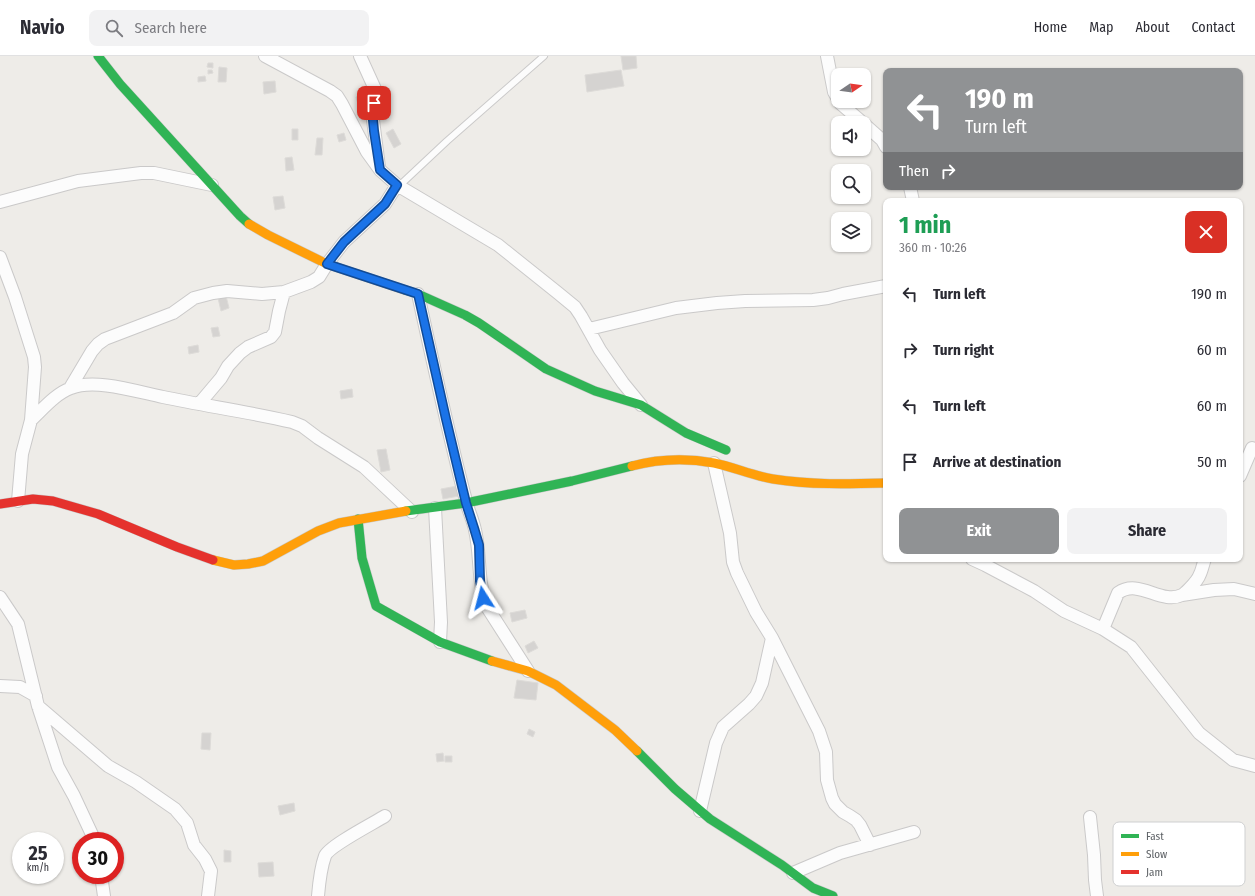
<!DOCTYPE html>
<meta charset="utf-8">
<style>
:root{--surface:#fff;--page:#f2f2f3;--text:#2b2b33;--muted:#7c7c81;--line:#e1e1e2;--accent:#909294}
body{margin:0;font-family:"Fira Sans Condensed",sans-serif;background:var(--page);color:var(--text);height:100vh;display:flex;flex-direction:column;font-size:15px;white-space:nowrap}
*{box-sizing:border-box;margin:0}
p{font-size:13px;color:var(--muted)}
.icon{flex:none;width:22px;height:22px;fill:none;stroke:currentColor;stroke-width:2;stroke-linecap:round;stroke-linejoin:round}
.map{position:relative;flex:1;overflow:hidden}
.details{position:absolute;left:883px;top:142px;width:360px;height:364px;display:flex;flex-direction:column;background:var(--surface);border-radius:8px;box-shadow:0 1px 3px #0004}
.details>*{flex:none}
.banner{position:absolute;left:883px;top:12px;width:360px;height:122px;border-radius:8px;box-shadow:0 1px 3px #0004;background:#909294;color:#fff;overflow:hidden}
.needle{width:26px;rotate:77deg}
.fabs{position:absolute;left:831px;top:12px;display:grid;gap:8px}
.fabs a{display:grid;place-items:center;width:40px;height:40px;border-radius:8px;background:var(--surface);box-shadow:0 1px 3px #0004;font-size:20px}
.speed{position:absolute;left:12px;top:776px;display:flex;gap:8px;font-size:20px;font-weight:700;text-align:center}
.speed>*{display:grid;place-content:center;width:52px;height:52px;border-radius:50%;background:var(--surface);box-shadow:0 1px 3px #0004;line-height:1}
.speed small{font-size:10px;font-weight:400}
.speed .limit{border:6px solid #d22;background:#fff;color:#111}
.pin{position:absolute;display:grid;place-items:center;width:34px;height:34px;color:#fff;margin:-17px;border-radius:8px;box-shadow:0 2px 6px #0006}
.me{position:absolute;width:44px;margin:-22px;rotate:351deg;stroke-linejoin:round;filter:drop-shadow(0 0 3px #0008)}
.turn{display:flex;align-items:center;gap:14px;height:84px;padding:0 16px;font-size:18px}
.turn .icon{width:52px;height:52px;stroke-width:2.5}
.turn b{display:block;font-size:28px;line-height:34px}
.then{display:flex;align-items:center;height:38px;padding:0 16px;background:#0003;gap:8px;font-size:15px}
.round{display:grid;place-items:center;flex:none;width:42px;height:42px;border-radius:8px;background:var(--page)}
.summary{display:flex;align-items:center;justify-content:space-between;height:68px;padding:0 16px}
h1{font-size:24px;font-weight:700;line-height:30px;color:#1e9e55}
.cta{display:flex;gap:8px;margin-top:auto;padding:8px 16px}
.cta a{flex:1;height:46px;border-radius:8px;background:var(--accent);color:#fff;font-size:16px;font-weight:700;line-height:46px;text-align:center}
.cta a+a{background:var(--page);color:var(--text)}
ul{padding:0;list-style:none}
li{display:flex;align-items:center;gap:12px;height:56px;padding:0 16px}
li div{flex:1}
li b{display:block;font-size:15px}
li em{font-style:normal}
header{display:flex;align-items:center;gap:24px;box-sizing:border-box;height:56px;padding:0 20px;background:var(--surface);border-bottom:1px solid var(--line)}
header strong{font-size:19px}
nav{display:flex;gap:22px;margin-inline-start:auto;font-size:14px}
.search{width:280px;height:36px;background:var(--page);display:flex;align-items:center;gap:10px;box-sizing:border-box;padding:0 14px;border-radius:8px;color:var(--muted);font-size:15px}
.map>svg:first-child{display:block}
.building{fill:#d5d3d1;stroke:#dddbd8}
.lines{fill:none;stroke-linecap:round;stroke-linejoin:round}
.lane-casing{stroke:#cac9c9;stroke-width:8}
.street-casing{stroke:#cac9c9;stroke-width:14}
.fast-casing{stroke:#c9c9c9;stroke-width:10}
.slow-casing{stroke:#c9c9c9;stroke-width:10}
.jam-casing{stroke:#c9c9c9;stroke-width:10}
.lane{stroke:#fcfcfc;stroke-width:6}
.street{stroke:#fcfcfc;stroke-width:12}
.fast{stroke:#30b455;stroke-width:9}
.slow{stroke:#ff9f0a;stroke-width:9}
.jam{stroke:#e5322d;stroke-width:9}
.route-casing{stroke:#114b97;stroke-width:10}
.route{stroke:#1a73e8;stroke-width:7}
.key{fill:#fff;stroke:#cfd0d1;stroke-width:1}
.key-label{font-size:11px;fill:#5e6266}
</style>
<header>
<strong>Navio</strong>
<div class="search"><svg class="icon" aria-label="search" viewBox="0 0 24 24"><circle cx="10" cy="10" r="6"/><path d="M15 15l6 6"/></svg>Search here</div>
<nav><a>Home</a><a>Map</a><a>About</a><a>Contact</a></nav>
</header>
<div class="map">
<svg width="1255" height="840" viewBox="0 0 1255 840">
<rect width="100%" height="100%" fill="#eeece8"/>
<path class="building" d="M621,0H636L637,12L623,14Z
M208,7H213V12L207,11Z
M219,11L227,12L226,26H218Z
M208,14H212L213,17L208,18Z
M621,14L624,30L587,36L585,19Z
M205,20L206,25L198,26V21Z
M275,25L276,36L264,38L263,26Z
M371,37L373,43L358,48L356,41Z
M292,73H298V84H292Z
M393,73L401,88L394,92L386,77Z
M344,77L346,84L339,86L337,79Z
M317,82H323L322,99H315Z
M292,101L294,114L286,115L285,102Z
M283,140L285,152L275,154L273,141Z
M226,240L229,252L221,255L218,242Z
M218,271L220,280L213,281L211,272Z
M198,289L199,296L189,298L188,291Z
M352,333L353,341L341,343L340,335Z
M386,393L390,414L381,416L377,394Z
M457,430L459,440L443,443L441,433Z
M525,554L527,562L512,566L510,557Z
M534,585L538,592L528,597L525,590Z
M517,624L538,627L536,644L514,642Z
M529,673L535,676L533,681L527,678Z
M202,677H211L210,694L201,693Z
M443,697L444,705L437,706L436,698Z
M445,700H452V706H445Z
M294,747L295,755L280,759L278,750Z
M224,794L231,795V806H224Z
M273,806L274,820L259,821L258,807Z"/>
<g class="lines">
<defs>
<path id="lane" d="M399,130L447,85L544,0"/>
<path id="street" d="M265,0L330,35L337,40L342,48L367,96L380,114L397,129L498,189L558,237L575,251L581,260L600,294L623,327L641,349
M360,0L375,33L373,64L379,111
M827,0L834,36L838,43
M839,45L841,48L863,67
M864,68L882,84L886,91
M910,131L913,145
M0,146L78,125L141,117H154L212,129
M0,201L15,241L34,301L35,311L31,364L22,398L18,445
M418,238C433,307 448,376 466,445C468,454 473,464 475,474C481,499 477,526 487,551L528,615
M589,273L676,252L717,247L745,245L813,244L828,242L843,238L886,230
M70,332L92,295L98,288L105,283L173,257L194,242L213,237L227,235L262,238L284,236L311,226L319,221L327,208L344,186L385,148L397,129
M199,348L221,322L228,310L240,297L248,291L271,281L275,276L279,255L284,236
M31,364C43,353 55,338 71,332C95,322 138,336 163,341C206,350 249,356 292,366L302,370L318,382L364,411L412,456
M714,407L730,477L733,506L737,517L756,556L772,582L819,675L826,696L827,724L832,742L835,748L843,756L850,760L856,764L860,769L870,789
M1240,420L1252,392
M435,452L441,566L440,586
M972,503L985,509L1034,535L1064,555L1103,573L1131,591L1199,677L1233,704L1255,710
M1182,539L1214,534L1234,533L1255,538
M0,541L18,568L38,650L58,711L74,740L95,785
M1103,573L1118,537C1139,522 1161,549 1182,539C1184,538 1187,535 1189,533C1193,529 1198,524 1200,518C1202,514 1203,508 1205,503
M0,630L20,631L36,640
M38,650L108,710L136,726L175,753L187,767L194,789L205,803L211,815L208,840
M700,755L716,687L723,671L749,648L756,640L762,627L772,582
M1090,761L1094,799L1095,824L1097,840
M793,817L840,797L914,776
M101,819L104,840
M318,840C319,828 321,811 325,800C329,790 374,767 385,760"/>
<path id="fast" d="M98,0L120,28L240,160L249,168
M405,234L418,238L465,259L479,267L546,313L595,335L641,349L686,377L726,394
M406,455L466,447L572,425L632,410
M358,463L362,502L376,550L440,586L492,605
M637,695L675,733L710,763L782,809L813,832L833,840"/>
<path id="slow" d="M249,168L268,179L327,208L405,234
M632,410C658,403 687,402 714,407C734,411 753,420 773,423C810,429 848,428 886,427
M213,504L234,509L248,508L263,505L318,475L339,467L406,455
M492,605L528,615L556,629L615,674L637,695"/>
<path id="jam" d="M0,448L33,443L53,445L98,458L177,491L213,504"/>
</defs>
<use href="#lane" class="lane-casing"/>
<use href="#street" class="street-casing"/>
<use href="#fast" class="fast-casing"/>
<use href="#slow" class="slow-casing"/>
<use href="#jam" class="jam-casing"/>
<use href="#lane" class="lane"/>
<use href="#street" class="street"/>
<use href="#fast" class="fast"/>
<use href="#slow" class="slow"/>
<use href="#jam" class="jam"/>
</g>
<g class="lines">
<defs>
<path id="route" d="M374,47L373,64L374,75L380,114L397,129L385,148L344,186L327,208L418,238L446,363L466,447L474,472L479,489L480,525L483,542"/>
</defs>
<use href="#route" class="route-casing"/>
<use href="#route" class="route"/>
</g>
<rect x="1113" y="766" width="132" height="64" rx="6" class="key"/>
<rect x="1121" y="778" width="18" height="4" fill="#30b455"/>
<rect x="1121" y="796" width="18" height="4" fill="#ff9f0a"/>
<rect x="1121" y="814" width="18" height="4" fill="#e5322d"/>
<g class="key-label">
<text x="1146" y="784">Fast</text>
<text x="1146" y="802">Slow</text>
<text x="1146" y="820">Jam</text>
</g>
</svg>
<div class="fabs">
<a><svg class="needle" viewBox="-14 -14 28 28"><path d="M0-13l5 13h-10z" fill="#e53935"/><path d="M0 13l5-13h-10z" fill="#7c7c81"/></svg></a>
<a><svg class="icon" aria-label="sound" viewBox="0 0 24 24"><path d="M4 9h4l5-4v14l-5-4H4zM17 9q2 3 0 6"/></svg></a>
<a><svg class="icon" aria-label="search" viewBox="0 0 24 24"><circle cx="10" cy="10" r="6"/><path d="M15 15l6 6"/></svg></a>
<a><svg class="icon" aria-label="layers" viewBox="0 0 24 24"><path d="M12 4l9 5-9 5-9-5zM3 14l9 5 9-5"/></svg></a>
</div>
<div class="speed"><div>25<small>km/h</small></div><div class="limit">30</div></div>
<div class="pin" style="left:374px;top:47px;background:#d93025"><svg class="icon" aria-label="arrive" viewBox="0 0 24 24"><path d="M6 21V4h12l-3 4 3 4H6"/></svg></div>
<svg class="me" style="left:483px;top:542px" viewBox="-20 -20 40 40"><path d="M0-17L14 15 0 8-14 15z" fill="#1a73e8" stroke="#fff" stroke-width="4"/></svg>
<div class="banner">
<div class="turn"><svg class="icon" aria-label="left" viewBox="0 0 24 24"><path d="M17 20v-9H6M10 6l-5 5 5 5"/></svg><div><b>190 m</b>Turn left</div></div>
<div class="then">Then<svg class="icon" aria-label="right" viewBox="0 0 24 24"><path d="M7 20v-9h11M14 6l5 5-5 5"/></svg></div>
</div>
<section class="details">
<div class="summary"><div><h1>1 min</h1><p>360 m · 10:26</p></div><a class="round" style="background:#d93025;color:#fff"><svg class="icon" aria-label="close" viewBox="0 0 24 24"><path d="M6 6l12 12M18 6L6 18"/></svg></a></div>
<ul>
<li><svg class="icon" aria-label="left" viewBox="0 0 24 24"><path d="M17 20v-9H6M10 6l-5 5 5 5"/></svg><div><b>Turn left</b></div><em>190 m</em></li>
<li><svg class="icon" aria-label="right" viewBox="0 0 24 24"><path d="M7 20v-9h11M14 6l5 5-5 5"/></svg><div><b>Turn right</b></div><em>60 m</em></li>
<li><svg class="icon" aria-label="left" viewBox="0 0 24 24"><path d="M17 20v-9H6M10 6l-5 5 5 5"/></svg><div><b>Turn left</b></div><em>60 m</em></li>
<li><svg class="icon" aria-label="arrive" viewBox="0 0 24 24"><path d="M6 21V4h12l-3 4 3 4H6"/></svg><div><b>Arrive at destination</b></div><em>50 m</em></li>
</ul>
<div class="cta"><a>Exit</a><a>Share</a></div>
</section>
</div>
